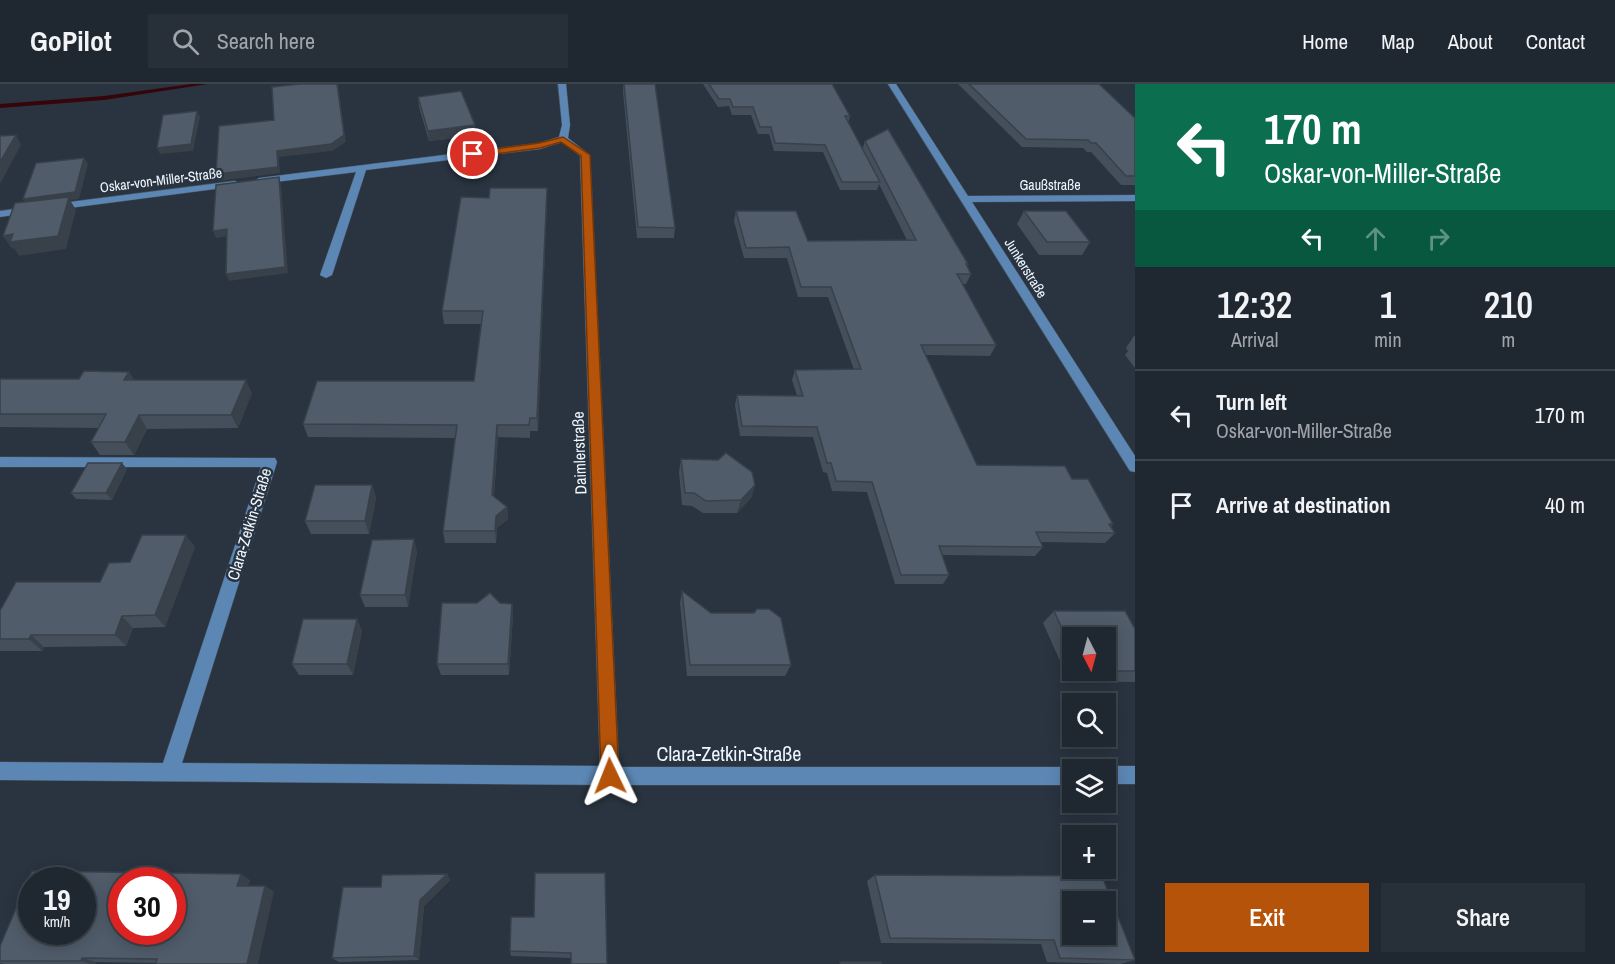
<!DOCTYPE html>
<meta charset="utf-8">
<style>
:root{--surface:#1f2730;--page:#272f38;--text:#f1f3f6;--muted:#a1a5ab;--line:#3c444c;--accent:#b45309}
body{margin:0;font-family:"Archivo Narrow",sans-serif;background:var(--page);color:var(--text);height:100vh;display:flex;flex-direction:column;font-size:22px;white-space:nowrap}
*{box-sizing:border-box;margin:0}
p{font-size:20px;color:var(--muted)}
.icon{flex:none;width:33px;height:33px;fill:none;stroke:currentColor;stroke-width:2;stroke-linecap:round;stroke-linejoin:round}
.map{position:relative;flex:1;overflow:hidden}
.sheet{display:flex;flex-direction:column;background:var(--surface);width:480px}
.sheet>*{flex:none}
.top-card{background:#0b6e4f;color:#fff;overflow:hidden}
.needle{width:39px;rotate:174deg}
.fabs{position:absolute;left:1062px;top:543px;display:grid;gap:12px}
.fabs a{display:grid;place-items:center;width:54px;height:54px;border-radius:0px;background:var(--surface);box-shadow:0 3px 15px #0003,0 0 0 2px var(--line);font-size:30px}
.speed{position:absolute;left:18px;top:783px;display:flex;gap:12px;font-size:30px;font-weight:700;text-align:center}
.speed>*{display:grid;place-content:center;width:78px;height:78px;border-radius:50%;background:var(--surface);box-shadow:0 3px 15px #0003,0 0 0 2px var(--line);line-height:1}
.speed small{font-size:15px;font-weight:400}
.speed .limit{border:9px solid #d22;background:#fff;color:#111}
.pin{position:absolute;display:grid;place-items:center;width:51px;height:51px;color:#fff;margin:-26px;border:3px solid #fff;border-radius:50%;box-shadow:0 2px 6px #0007}
.me{position:absolute;width:66px;margin:-33px;rotate:358deg;stroke-linejoin:round;filter:drop-shadow(0 0 4px #0008)}
.turn{display:flex;align-items:center;gap:21px;height:126px;padding:0 30px;font-size:27px}
.turn .icon{width:78px;height:78px;stroke-width:2.5}
.turn b{display:block;font-size:42px;line-height:51px}
.lanes{display:flex;align-items:center;height:57px;padding:0 30px;background:#0003;justify-content:center;gap:30px;direction:ltr}
.lanes .off{opacity:.35}
.eta{display:flex;justify-content:space-evenly;align-items:center;height:102px;text-align:center}
.eta b{font-size:36px;font-weight:600;line-height:42px}
.action{display:flex;gap:12px;margin-top:auto;padding:12px 30px}
.action a{flex:1;height:69px;border-radius:0px;background:var(--accent);color:#fff;font-size:24px;font-weight:600;line-height:69px;text-align:center}
.action a+a{background:var(--page);color:var(--text)}
ul{padding:0;list-style:none}
li{display:flex;align-items:center;gap:18px;height:90px;padding:0 30px;border-top:2px solid var(--line)}
li div{flex:1}
li b{display:block;font-size:22px}
li em{font-style:normal}
header{display:flex;align-items:center;gap:36px;box-sizing:border-box;height:84px;padding:0 30px;background:var(--surface);border-bottom:2px solid var(--line)}
header strong{font-size:28px}
nav{display:flex;gap:33px;margin-inline-start:auto;font-size:21px}
.search{width:420px;height:54px;background:var(--page);display:flex;align-items:center;gap:15px;box-sizing:border-box;padding:0 21px;border-radius:0px;color:var(--muted);font-size:22px}
main{display:flex;flex:1;min-height:0}
.map>svg:first-child{display:block}
.lines{fill:none;stroke-linecap:round;stroke-linejoin:round}
.stream{fill:#35050b;fill-rule:evenodd}
.minor-casing{stroke:#49535e;stroke-width:1}
.minor{fill:#5c87b4;fill-rule:evenodd}
.wall{fill:#454f5b;fill-rule:evenodd}
.shaded-wall{fill:#38404a}
.building{fill:#505c6a;stroke:#38404a;stroke-width:1.5;fill-rule:evenodd}
.route{fill:#b45309;stroke:#753606;stroke-width:1.5}
.labels{text-anchor:middle;dominant-baseline:central;stroke-width:5;stroke-linejoin:round;paint-order:stroke}
.far-street-label{font-size:14px;fill:#eef6fe;stroke:#293440}
.street-label{font-size:16px;fill:#eef6fe;stroke:#293440}
.near-street-label{font-size:20px;fill:#eef6fe;stroke:#293440}
</style>
<header>
<strong>GoPilot</strong>
<div class="search"><svg class="icon" aria-label="search" viewBox="0 0 24 24"><circle cx="10" cy="10" r="6"/><path d="M15 15l6 6"/></svg>Search here</div>
<nav><a>Home</a><a>Map</a><a>About</a><a>Contact</a></nav>
</header>
<main>
<div class="map">
<svg width="1135" height="880" viewBox="0 0 1135 880">
<rect width="100%" height="100%" fill="#293440"/>
<g class="lines">
<path class="stream" d="M191,0H208L104,16L0,24V20L104,12Z"/>
<defs>
<path id="minor" d="M558,0H566L570,41L568,54L590,71L619,683H1072L1079,686H1072V701H610L0,696V678L163,679L261,383H0V373L275,374L277,378L182,679L600,682L580,72L562,58L540,65L366,86L332,191L326,194L320,191L356,88L259,100L254,97L259,94L539,59L559,53L562,41Z
M888,0H896L968,112L1135,111V117L972,118L1135,372V388L1130,387Z
M235,97L240,100L238,102L54,126L49,123L54,120Z
M30,123L34,124V128L0,133V127Z
M1106,682H1135V700H1106V686H1099Z"/>
</defs>
<use href="#minor" class="minor-casing"/>
<use href="#minor" class="minor"/>
</g>
<path class="wall" d="M623,0L675,144L674,154H637L623,8Z
M703,0H832L850,32L848,39L862,66L865,57L968,180L967,182L971,190L966,200H963L996,261L990,272L926,271L977,381L1072,395L1113,440L1111,442L1115,449L1105,459L1041,458L1043,463L1035,472L942,471L949,491L943,500H895L867,408L832,407L827,389L823,388L813,353L740,352L735,321L737,311L797,312L792,296L795,286H854L828,213H798L787,174H744L734,137L736,127L808,157L907,156L879,100L877,106H840L823,68L774,67L769,50H758L751,31H732L729,22L718,23Z
M958,0H1099L1135,34V101H1121L1091,68H1087L1083,64L1022,63Z
M418,13L476,52L429,57L419,23Z
M547,104L538,347H530V354L498,353L494,412L507,423L508,435L497,444L496,459H445L443,447L455,354L308,353L303,340L474,297L481,240H444L442,227L489,114Z
M1024,127L1090,158L1082,171H1039L1017,140Z
M1134,252H1135V284L1125,271L1128,267L1126,264Z
M129,288L134,296L252,309L238,344L147,345L134,371H100L91,358L99,344L0,343V295H79Z
M681,375L755,401L751,414L737,429H703L692,422L682,421L679,388Z
M127,385L112,416L76,415L71,409Z
M372,401L376,414L369,450H311L305,437Z
M195,463L165,543L133,544L126,562L44,563L42,567H0V525L100,498L130,478Z
M417,467L408,523H365L360,511Z
M682,507L711,529L791,581L785,592H687L680,519Z
M512,520L513,531L509,591H441L437,580Z
M1054,527L1135,545V598L1069,597L1043,539ZM1072,554L1106,586H1072Z
M357,535L362,547L353,591H299L292,580Z
M605,789L571,874L511,872L510,867L534,833Z
M447,790L450,796L424,822L419,876L339,878L332,874L381,803Z
M875,791L1135,876L1120,880L1047,878L1041,860L881,859L867,797Z
M250,796L248,802H265L274,808L156,879L96,878L95,880H5L0,879V862Z"/>
<path class="shaded-wall" d="M338,0L346,58L332,67L279,73L280,89L219,97L216,90Z
M197,27L200,33L193,67L160,70L157,64Z
M475,41L476,52L429,57L428,47Z
M16,51L21,61L0,100V78Z
M84,74L88,80L79,115L70,116L76,126L66,165L19,172L14,164L12,165L3,152L27,121L23,115Z
M279,93L281,100L288,189L229,197L226,190Z
M547,104V117L538,347L537,334Z
M227,145L230,152L216,154L213,147Z
M129,288L137,301L124,296Z
M246,296L252,309L238,344L231,331Z
M139,331L147,345L134,371L125,358Z
M497,341L498,353L493,423L492,411Z
M122,379L127,385L112,416L106,409Z
M372,401L376,414L369,450L365,437Z
M755,401L751,414L737,429L741,416Z
M507,423L508,435L497,444L496,459L495,447L496,432Z
M186,451L195,463L165,543L155,531Z
M414,455L417,467L408,523L405,511Z
M512,520L513,531L509,591L508,580Z
M122,532L133,544L126,562L115,551Z
M357,535L362,547L353,591L347,580Z
M31,551L44,563L42,567L29,555Z
M241,790L250,796L247,808L237,802Z
M447,790L450,796L424,822L419,876L414,872L420,816Z
M265,802L274,808L258,880H247Z
M82,874L96,878L95,880H90L81,877Z"/>
<path class="building" d="M300,0H337L344,51L331,60L277,67L278,83L216,90L219,42L274,36L272,3Z
M624,0H655L675,144L638,143Z
M709,0H832L850,32H845L880,98H842L825,61L775,59L771,43H760L753,23H733L730,15H719Z
M969,0H1099L1135,34V92H1126L1096,59H1091L1088,56L1026,55Z
M461,7L475,41L428,47L418,13Z
M197,27L191,60L157,64L163,31Z
M888,45L968,180H966L971,190H957L996,261H921L977,381L1065,382L1072,395H1088L1113,440H1109L1115,449L1036,448L1043,463L939,462L949,491H901L872,398L836,397L831,379H827L817,343L742,342L737,311L803,312L795,286L861,285L831,203H801L789,163L746,164L736,127H796L808,157L916,156L865,57Z
M16,51L0,78V52Z
M84,74L75,108L23,115L36,79Z
M279,93L285,183L226,190L227,145L213,147L216,101Z
M490,104H547L537,334H530L529,341H497L492,411L507,423L496,432L495,447H443L457,341L303,340L317,297H474L483,227H442L461,113L489,114Z
M69,113L58,152L10,158L13,150L3,152L15,119Z
M1024,127H1066L1090,158H1047Z
M84,287L129,288L124,296H246L231,331H139L125,358H91L106,330H0V295H79Z
M726,369L752,388L755,401L741,416L706,417L694,409H685L681,375L718,376Z
M88,379H122L106,409H71Z
M315,401H372L365,437H305Z
M142,451H186L155,531L122,532L115,551H31L29,555H0V525H1L16,498H100L109,479L130,478Z
M414,455L405,511H360L372,456Z
M682,507L711,529H754L757,525H769L781,534L791,581H690Z
M490,509L500,519L512,520L508,580H437L442,519H477Z
M1054,527H1125L1135,545V587H1082L1106,586V554H1072V566Z
M303,535H357L347,580H292Z
M32,787L241,790L237,802H265L247,880H156L157,875L82,874L81,877H0V862ZM32,796H82V848H32ZM122,796H172V848H122Z
M535,789H605L607,880H571V869L510,867L511,833H534Z
M447,790L420,816L414,872L332,874L343,803H381L382,791Z
M875,791L1102,792L1135,876L1060,874L1054,856L890,854ZM1072,818H1106V850H1072Z
M840,878H881V880H840Z"/>
<path class="route" d="M563,53L590,71L619,692L616,698L610,701L604,698L601,692L581,72L561,58L540,64L473,73L469,70L473,68L539,59Z"/>
<g class="labels">
<g class="far-street-label">
<text transform="translate(161 96) rotate(-7)">Oskar-von-Miller-Straße</text>
<text x="1050" y="101">Gaußstraße</text>
<text transform="translate(1026 184) rotate(58)">Junkerstraße</text>
</g>
<g class="street-label">
<text transform="translate(579 369) rotate(-92)">Daimlerstraße</text>
<text transform="translate(249 440) rotate(-73)">Clara-Zetkin-Straße</text>
</g>
<g class="near-street-label">
<text x="729" y="669">Clara-Zetkin-Straße</text>
</g>
</g>
</svg>
<div class="fabs">
<a><svg class="needle" viewBox="-14 -14 28 28"><path d="M0-13l5 13h-10z" fill="#e53935"/><path d="M0 13l5-13h-10z" fill="#a1a5ab"/></svg></a>
<a><svg class="icon" aria-label="search" viewBox="0 0 24 24"><circle cx="10" cy="10" r="6"/><path d="M15 15l6 6"/></svg></a>
<a><svg class="icon" aria-label="layers" viewBox="0 0 24 24"><path d="M12 4l9 5-9 5-9-5zM3 14l9 5 9-5"/></svg></a>
<a>+</a>
<a>−</a>
</div>
<div class="speed"><div>19<small>km/h</small></div><div class="limit">30</div></div>
<div class="pin" style="left:473px;top:70px;background:#d93025"><svg class="icon" aria-label="arrive" viewBox="0 0 24 24"><path d="M6 21V4h12l-3 4 3 4H6"/></svg></div>
<svg class="me" style="left:610px;top:692px" viewBox="-20 -20 40 40"><path d="M0-17L14 15 0 8-14 15z" fill="#b45309" stroke="#fff" stroke-width="4"/></svg>
</div>
<section class="sheet">
<div class="top-card">
<div class="turn"><svg class="icon" aria-label="left" viewBox="0 0 24 24"><path d="M17 20v-9H6M10 6l-5 5 5 5"/></svg><div><b>170 m</b>Oskar-von-Miller-Straße</div></div>
<div class="lanes"><svg class="icon" aria-label="left" viewBox="0 0 24 24"><path d="M17 20v-9H6M10 6l-5 5 5 5"/></svg><svg class="icon off" aria-label="ahead" viewBox="0 0 24 24"><path d="M12 20V5M6 11l6-6 6 6"/></svg><svg class="icon off" aria-label="right" viewBox="0 0 24 24"><path d="M7 20v-9h11M14 6l5 5-5 5"/></svg></div>
</div>
<div class="eta">
<div><b>12:32</b><p>Arrival</p></div>
<div><b>1</b><p>min</p></div>
<div><b>210</b><p>m</p></div>
</div>
<ul>
<li><svg class="icon" aria-label="left" viewBox="0 0 24 24"><path d="M17 20v-9H6M10 6l-5 5 5 5"/></svg><div><b>Turn left</b><p>Oskar-von-Miller-Straße</p></div><em>170 m</em></li>
<li><svg class="icon" aria-label="arrive" viewBox="0 0 24 24"><path d="M6 21V4h12l-3 4 3 4H6"/></svg><div><b>Arrive at destination</b></div><em>40 m</em></li>
</ul>
<div class="action"><a>Exit</a><a>Share</a></div>
</section>
</main>
